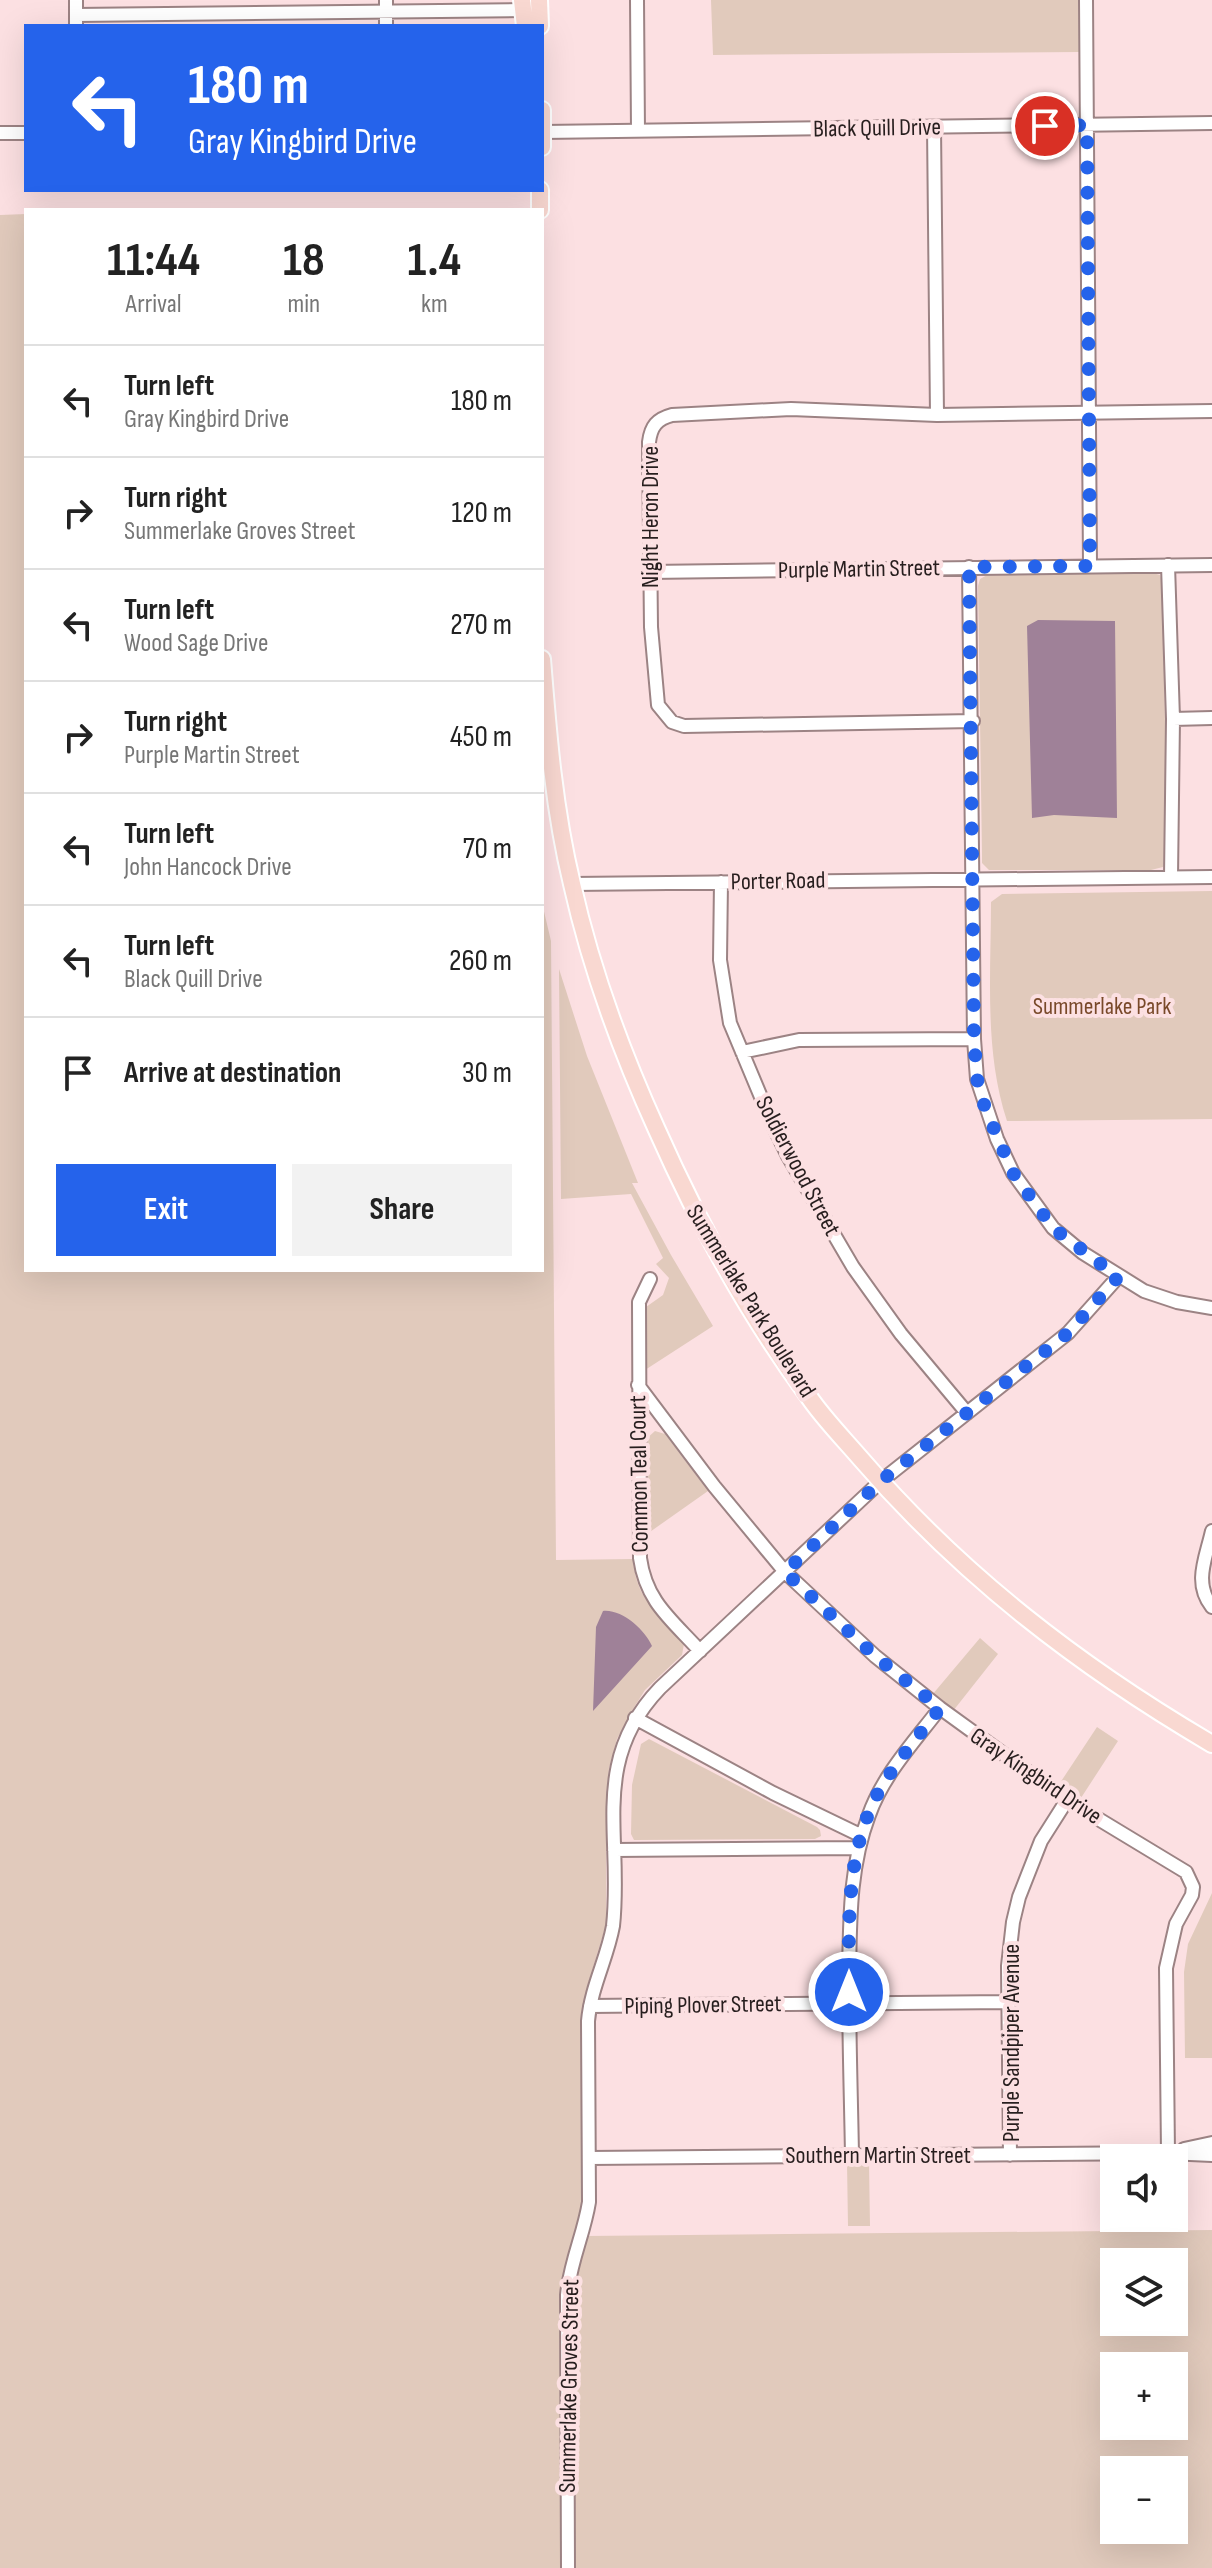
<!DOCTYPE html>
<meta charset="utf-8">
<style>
:root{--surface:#fff;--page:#f2f2f2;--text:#222;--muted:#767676;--line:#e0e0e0;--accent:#2563eb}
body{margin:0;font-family:"Sofia Sans Condensed",sans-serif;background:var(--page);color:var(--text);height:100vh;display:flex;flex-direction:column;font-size:30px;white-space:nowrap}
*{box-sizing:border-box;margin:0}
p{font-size:26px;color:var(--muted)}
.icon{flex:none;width:44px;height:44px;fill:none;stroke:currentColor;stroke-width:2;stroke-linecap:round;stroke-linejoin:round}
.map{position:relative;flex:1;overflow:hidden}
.drawer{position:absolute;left:24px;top:208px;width:520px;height:1064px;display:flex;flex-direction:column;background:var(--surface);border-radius:0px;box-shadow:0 8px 32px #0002}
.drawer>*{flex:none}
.banner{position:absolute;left:24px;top:24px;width:520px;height:168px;border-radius:0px;box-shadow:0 8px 32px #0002;background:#2563eb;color:#fff;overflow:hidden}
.buttons{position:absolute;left:1100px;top:2144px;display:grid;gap:16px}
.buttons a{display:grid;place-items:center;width:88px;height:88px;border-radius:0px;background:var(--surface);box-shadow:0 8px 32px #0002;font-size:40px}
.pin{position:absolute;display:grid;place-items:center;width:68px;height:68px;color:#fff;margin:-34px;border:4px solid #fff;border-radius:50%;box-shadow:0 2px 8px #0007}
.me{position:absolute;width:88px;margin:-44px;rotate:0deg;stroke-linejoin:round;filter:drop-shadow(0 0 6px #0008)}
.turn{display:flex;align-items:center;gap:28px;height:168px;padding:0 32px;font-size:36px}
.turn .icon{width:104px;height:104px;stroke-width:2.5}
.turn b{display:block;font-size:56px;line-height:68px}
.eta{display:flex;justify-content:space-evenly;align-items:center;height:136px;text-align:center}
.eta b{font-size:48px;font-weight:700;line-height:56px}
.button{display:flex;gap:16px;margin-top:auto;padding:16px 32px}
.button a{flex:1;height:92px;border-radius:0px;background:var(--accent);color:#fff;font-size:32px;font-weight:700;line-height:92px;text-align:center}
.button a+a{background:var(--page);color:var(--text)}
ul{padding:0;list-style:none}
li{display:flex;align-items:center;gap:24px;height:112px;padding:0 32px;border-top:2px solid var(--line)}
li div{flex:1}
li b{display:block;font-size:30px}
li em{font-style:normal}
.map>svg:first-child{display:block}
.green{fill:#e1cabc;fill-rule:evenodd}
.water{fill:#9f8198}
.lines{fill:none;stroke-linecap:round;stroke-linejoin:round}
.minor-casing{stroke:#9c8384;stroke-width:16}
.major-casing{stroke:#fff;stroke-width:20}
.minor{stroke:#fff;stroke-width:12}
.major{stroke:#f9d8d1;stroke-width:16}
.route{stroke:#2563eb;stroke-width:14;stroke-dasharray:0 25.2}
.labels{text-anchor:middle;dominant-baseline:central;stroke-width:8;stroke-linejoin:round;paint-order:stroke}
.street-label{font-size:24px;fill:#271e1e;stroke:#fce0e2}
.park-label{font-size:24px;fill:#79492a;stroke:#fce0e2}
</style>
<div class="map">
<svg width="1212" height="2568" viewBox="0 0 1212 2568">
<rect width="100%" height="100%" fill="#fce0e2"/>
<path class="green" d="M711,0H1081L1079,52L713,55Z
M26,214V1270H542V903L551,941L556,1560L633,1559C637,1607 662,1610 684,1644L682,1655L645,1690L630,1714L617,1739L609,1768L606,1796V1925L588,1984L582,2018L583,2194L579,2220L570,2250H582L586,2236L1212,2230V2568H0V215ZM1114,2262H1174V2322H1114ZM1114,2366H1174V2426H1114ZM1114,2470H1174V2530H1114Z
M1149,572L1160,575L1163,584L1167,862L1163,867L1151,870H989L982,863V855L978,586L980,579L989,574Z
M1212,891V1119L1007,1121C984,1051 991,975 991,902L1002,894Z
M559,969L587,1056L638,1183H632L671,1255L713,1326L645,1370L646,1307L663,1295L669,1278L656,1264L663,1258L631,1194L561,1199Z
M655,1431L665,1434L708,1491L647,1534L646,1439Z
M980,1638L998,1654L953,1711L932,1695Z
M1097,1727L1118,1741L1079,1801L1058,1786Z
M649,1739L817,1827L820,1830L821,1836L815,1839L634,1840L631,1834L632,1785L641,1744Z
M1212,1893V2058H1185L1184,1972L1188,1944Z
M847,2163H869L870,2226H848Z"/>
<path class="water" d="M1038,620L1115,621L1117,818L1054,815L1032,818L1027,626Z
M603,1611C622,1609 645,1630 652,1646L593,1711L596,1627Z"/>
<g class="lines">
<defs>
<path id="minor" d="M76,0V26
M386,0V26
M637,0L638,131
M1086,0L1090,566
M76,15L523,10
M934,127L937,415
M543,132L1212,123
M0,133H26
M1168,565L1173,719L1171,877
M969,567L974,1039L977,1079L997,1139L1013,1173L1053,1228L1083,1253L1144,1291L1177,1302L1212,1308
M649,572L1212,565
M1173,719L1212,718
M973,721L684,726L672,722L658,705L651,627L649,442C651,426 657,419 672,415L791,409L937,415L1212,411
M721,882L720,960L730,1023L771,1121L788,1156L853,1267L901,1334L967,1413
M572,884L1212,877
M742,1052L799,1040L974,1039
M650,1279L639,1302L640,1558C646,1602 672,1620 700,1651
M638,1385L714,1486L785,1572L875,1656L940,1708L1067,1800L1186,1872L1193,1887L1192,1895L1176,1924L1166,1968L1168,2153
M1212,1531C1206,1558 1193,1583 1212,1607
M635,1718L773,1793L862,1836
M614,1850L859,1848
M590,2006L1008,2002
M1184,2149L1212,2143
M852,2155C851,2096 849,2037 849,1978C850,1922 849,1868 869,1815C883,1775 914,1742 940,1708
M1010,2155L1008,1966L1013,1922L1019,1897L1041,1841L1067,1800
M589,2158L1168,2153L1212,2155
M568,2568L567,2295C570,2262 584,2234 589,2202L588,2021C591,1987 607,1959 613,1926C623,1836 589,1762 660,1688L881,1481L1068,1333L1118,1277"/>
<path id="major" d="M522,0L525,26
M539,0L540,26
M542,110V147
M540,210V190
M542,659C548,735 554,810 572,884C591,969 621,1051 657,1130C699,1225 748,1314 809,1397C824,1419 843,1438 861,1459C962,1576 1079,1666 1212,1744"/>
</defs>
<use href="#minor" class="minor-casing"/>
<use href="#major" class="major-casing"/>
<use href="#minor" class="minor"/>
<use href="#major" class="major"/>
</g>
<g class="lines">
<path class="route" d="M849,1992C849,1925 845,1855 878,1793C895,1763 919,1736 940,1708L875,1656L785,1572L881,1481L1068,1333L1118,1277L1053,1228L1013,1173L985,1108L977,1079L974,1039L969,567L1090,566L1087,125L1045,126"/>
</g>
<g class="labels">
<g class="street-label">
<text transform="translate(877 128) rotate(-1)">Black Quill Drive</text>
<text transform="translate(650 517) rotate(-90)">Night Heron Drive</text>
<text transform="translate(859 569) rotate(-1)">Purple Martin Street</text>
<text transform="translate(778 881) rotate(-1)">Porter Road</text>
<text transform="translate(798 1166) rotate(62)">Soldierwood Street</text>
<text transform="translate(751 1301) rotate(58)">Summerlake Park Boulevard</text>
<text transform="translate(639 1474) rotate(-91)">Common Teal Court</text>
<text transform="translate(1036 1776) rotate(34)">Gray Kingbird Drive</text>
<text transform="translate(703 2005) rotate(-1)">Piping Plover Street</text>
<text transform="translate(1011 2043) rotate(-90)">Purple Sandpiper Avenue</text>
<text x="878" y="2155">Southern Martin Street</text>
<text transform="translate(569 2386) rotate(-89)">Summerlake Groves Street</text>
</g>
<g class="park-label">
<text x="1102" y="1006">Summerlake Park</text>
</g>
</g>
</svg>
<div class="buttons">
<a><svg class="icon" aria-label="sound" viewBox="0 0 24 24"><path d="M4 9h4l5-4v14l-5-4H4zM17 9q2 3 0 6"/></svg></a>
<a><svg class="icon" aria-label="layers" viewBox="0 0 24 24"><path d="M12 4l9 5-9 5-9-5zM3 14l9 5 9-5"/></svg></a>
<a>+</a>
<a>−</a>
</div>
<div class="pin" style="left:1045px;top:126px;background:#d93025"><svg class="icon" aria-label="arrive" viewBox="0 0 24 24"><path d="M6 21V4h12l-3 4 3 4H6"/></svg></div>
<svg class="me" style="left:849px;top:1992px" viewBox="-20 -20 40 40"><circle r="17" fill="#2563eb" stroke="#fff" stroke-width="3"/><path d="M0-11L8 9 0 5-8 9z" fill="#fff"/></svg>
<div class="banner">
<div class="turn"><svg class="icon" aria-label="left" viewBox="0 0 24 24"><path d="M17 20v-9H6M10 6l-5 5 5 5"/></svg><div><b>180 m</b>Gray Kingbird Drive</div></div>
</div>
<section class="drawer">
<div class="eta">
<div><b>11:44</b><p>Arrival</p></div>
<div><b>18</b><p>min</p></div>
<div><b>1.4</b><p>km</p></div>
</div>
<ul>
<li><svg class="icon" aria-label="left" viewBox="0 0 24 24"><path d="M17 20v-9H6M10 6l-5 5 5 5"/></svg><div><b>Turn left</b><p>Gray Kingbird Drive</p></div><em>180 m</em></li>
<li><svg class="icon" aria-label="right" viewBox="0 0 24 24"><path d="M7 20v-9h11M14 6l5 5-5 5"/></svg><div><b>Turn right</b><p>Summerlake Groves Street</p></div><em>120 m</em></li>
<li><svg class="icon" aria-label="left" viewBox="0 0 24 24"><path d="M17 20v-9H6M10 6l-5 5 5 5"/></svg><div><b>Turn left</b><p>Wood Sage Drive</p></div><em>270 m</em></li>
<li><svg class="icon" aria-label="right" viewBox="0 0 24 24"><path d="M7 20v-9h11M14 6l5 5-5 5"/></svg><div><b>Turn right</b><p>Purple Martin Street</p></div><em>450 m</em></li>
<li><svg class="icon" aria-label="left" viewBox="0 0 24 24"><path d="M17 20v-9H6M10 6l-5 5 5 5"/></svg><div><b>Turn left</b><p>John Hancock Drive</p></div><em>70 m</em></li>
<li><svg class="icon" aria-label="left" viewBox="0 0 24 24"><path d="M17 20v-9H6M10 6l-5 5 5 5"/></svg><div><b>Turn left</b><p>Black Quill Drive</p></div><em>260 m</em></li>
<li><svg class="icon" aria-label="arrive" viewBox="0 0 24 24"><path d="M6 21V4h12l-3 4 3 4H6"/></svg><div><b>Arrive at destination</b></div><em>30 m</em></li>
</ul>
<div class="button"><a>Exit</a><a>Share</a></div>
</section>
</div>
